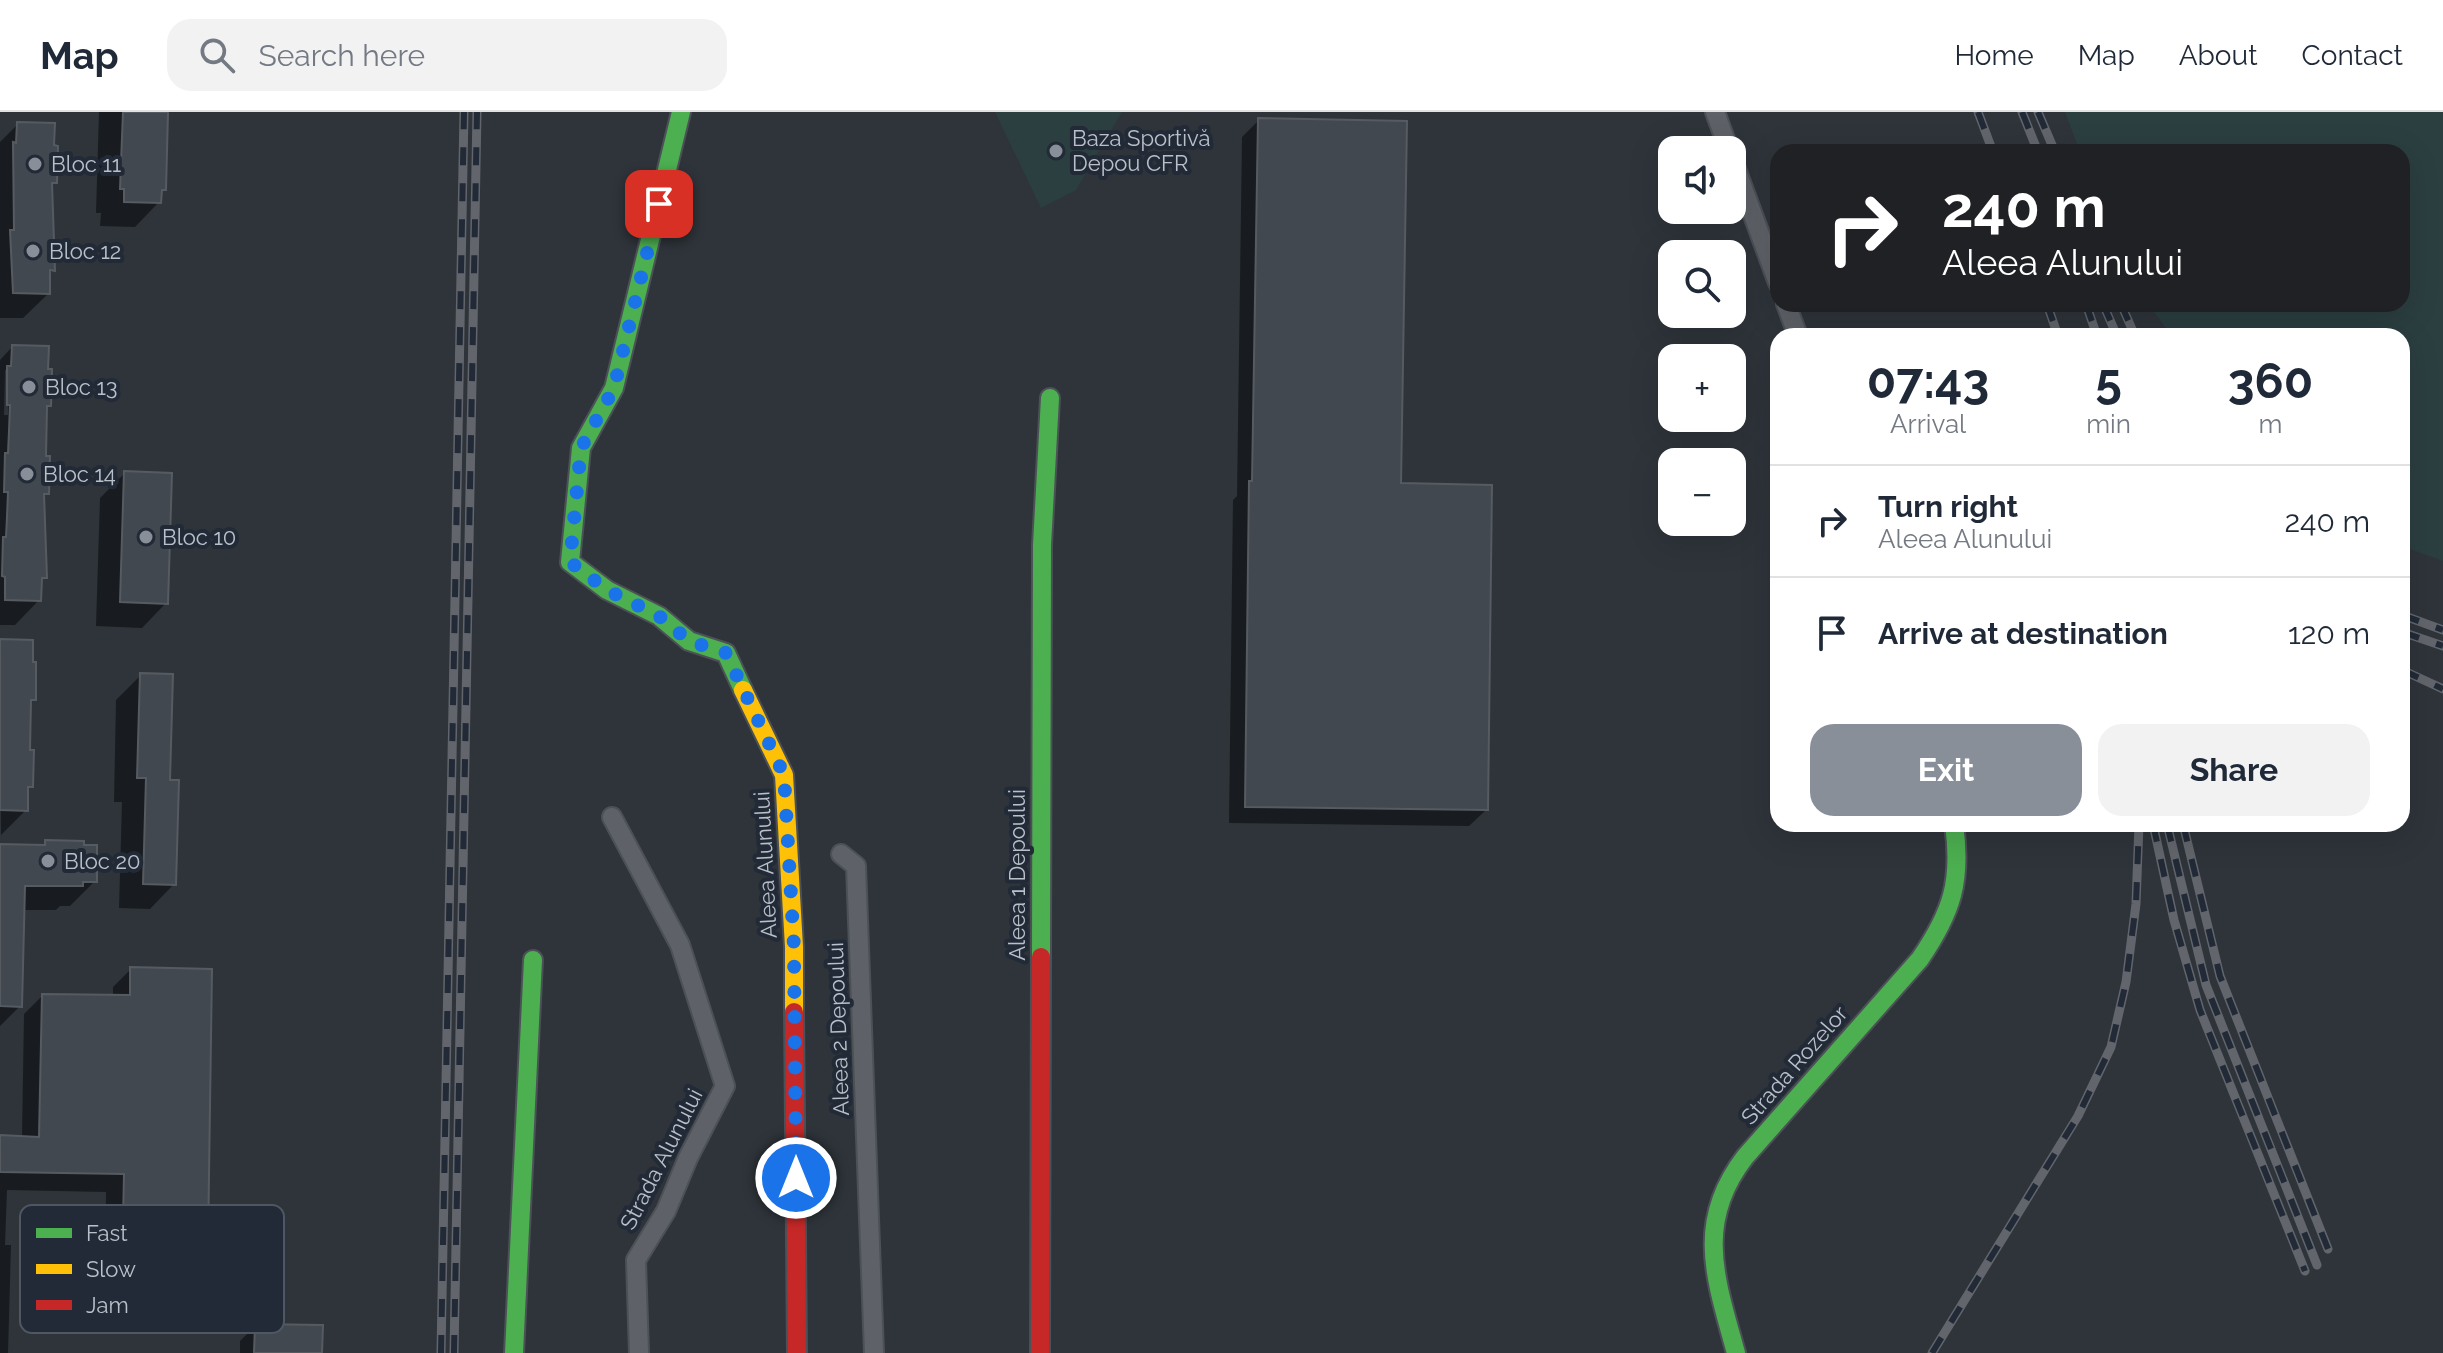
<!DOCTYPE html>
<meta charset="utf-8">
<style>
:root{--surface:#fff;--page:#f2f2f3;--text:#1f2937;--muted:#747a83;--line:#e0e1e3;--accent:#888f98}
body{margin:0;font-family:Raleway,sans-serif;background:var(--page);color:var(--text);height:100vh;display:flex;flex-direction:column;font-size:30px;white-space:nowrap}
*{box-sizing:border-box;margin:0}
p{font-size:26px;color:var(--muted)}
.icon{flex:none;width:44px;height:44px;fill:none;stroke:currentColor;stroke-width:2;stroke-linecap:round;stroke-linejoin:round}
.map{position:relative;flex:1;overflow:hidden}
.panel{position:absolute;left:1770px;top:216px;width:640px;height:504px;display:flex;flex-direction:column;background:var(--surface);border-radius:24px;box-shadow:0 8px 32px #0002}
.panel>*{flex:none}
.hud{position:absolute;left:1770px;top:32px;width:640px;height:168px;border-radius:24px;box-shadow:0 8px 32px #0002;background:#202124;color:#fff;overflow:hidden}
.buttons{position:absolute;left:1658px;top:24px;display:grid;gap:16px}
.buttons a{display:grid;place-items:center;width:88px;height:88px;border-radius:16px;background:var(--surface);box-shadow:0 8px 32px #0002;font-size:40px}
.pin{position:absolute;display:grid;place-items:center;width:68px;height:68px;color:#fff;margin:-34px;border-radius:16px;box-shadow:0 4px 12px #0006}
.me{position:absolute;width:88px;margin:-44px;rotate:0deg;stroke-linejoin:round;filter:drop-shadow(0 0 6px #0008)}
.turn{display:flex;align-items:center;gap:28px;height:168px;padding:0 40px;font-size:36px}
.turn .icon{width:104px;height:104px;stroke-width:2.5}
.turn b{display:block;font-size:56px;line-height:68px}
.eta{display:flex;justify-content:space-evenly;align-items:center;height:136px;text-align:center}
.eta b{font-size:48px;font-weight:700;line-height:56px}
.action{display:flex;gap:16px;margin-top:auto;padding:16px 40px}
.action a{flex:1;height:92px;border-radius:24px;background:var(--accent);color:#fff;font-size:32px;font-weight:700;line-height:92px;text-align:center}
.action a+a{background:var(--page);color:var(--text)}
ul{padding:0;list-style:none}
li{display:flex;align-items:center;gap:24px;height:112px;padding:0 40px;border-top:2px solid var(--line)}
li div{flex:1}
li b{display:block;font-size:30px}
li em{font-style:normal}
header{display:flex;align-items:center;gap:48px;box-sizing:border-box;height:112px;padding:0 40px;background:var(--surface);border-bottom:2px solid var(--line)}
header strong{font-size:38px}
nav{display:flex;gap:44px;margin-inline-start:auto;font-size:28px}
.search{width:560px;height:72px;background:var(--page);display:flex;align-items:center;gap:20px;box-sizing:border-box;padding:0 28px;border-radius:24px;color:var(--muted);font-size:30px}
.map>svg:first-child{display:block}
.green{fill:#2b3e40}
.shadow{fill:#0007;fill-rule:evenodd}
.building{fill:#42484f;stroke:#565b62;stroke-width:2}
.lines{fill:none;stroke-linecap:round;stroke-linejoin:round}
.street-casing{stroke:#4c5057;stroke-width:22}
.fast-casing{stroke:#4c5057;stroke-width:22}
.slow-casing{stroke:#4c5057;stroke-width:22}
.jam-casing{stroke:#4c5057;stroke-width:22}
.street{stroke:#5e6268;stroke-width:18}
.fast{stroke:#4caf50;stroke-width:18}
.slow{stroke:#ffc107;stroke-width:18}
.jam{stroke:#c62828;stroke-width:18}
.rail-casing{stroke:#62666c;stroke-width:9}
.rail{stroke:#212a36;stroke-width:6;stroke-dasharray:18;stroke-linecap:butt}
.route{stroke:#1a73e8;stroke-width:14;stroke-dasharray:0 25.2}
.poi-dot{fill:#888f98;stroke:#212a36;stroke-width:3}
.labels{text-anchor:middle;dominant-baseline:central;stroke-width:8;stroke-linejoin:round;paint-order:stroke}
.poi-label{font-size:22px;fill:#b9c0ca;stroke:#212a36;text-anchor:start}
.street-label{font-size:22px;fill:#b9c0ca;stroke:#212a36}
.key{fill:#212a36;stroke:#4f5762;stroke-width:2}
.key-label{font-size:22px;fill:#b9c0ca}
</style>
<header>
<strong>Map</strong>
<div class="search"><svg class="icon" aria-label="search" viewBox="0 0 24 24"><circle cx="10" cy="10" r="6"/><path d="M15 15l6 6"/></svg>Search here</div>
<nav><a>Home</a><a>Map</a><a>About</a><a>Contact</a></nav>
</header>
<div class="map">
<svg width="2443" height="1241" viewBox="0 0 2443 1241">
<rect width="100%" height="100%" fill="#2e343a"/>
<path class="green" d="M995,0H1122L1076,78L1041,96Z
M2065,0H2443V449L2402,434V224H2172L2148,192H2402V40H2080Z"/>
<path class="shadow" d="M99,0H166L164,77L160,81L159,90L135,115L100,114L101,101H96Z
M1259,8L1399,373L1486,698L1469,714L1229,711L1233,388L1237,384L1242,25Z
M18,12L55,70L50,75L53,158L48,163V182L23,206H0V30Z
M12,235L49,293L45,298L47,381L42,386L45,465L40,470L39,488L15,513H0V248ZM5,258H9L8,303H4Z
M125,361L166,491L142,516L96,514L100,386Z
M0,529L34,587L29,592L31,674L26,679V698L1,723Z
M141,563L168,670L174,772L150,797L119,796L122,690H114L116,588Z
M46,730L95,769L70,794H60L56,798H22L20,894L0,914V734L41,735Z
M131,857L205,1200L186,1218L104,1216L106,1080L7,1078L5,1133H11L8,1241H0V1025L22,1026L24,902L42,884L113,885V875Z
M255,1214L320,1241H240V1229Z"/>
<path class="building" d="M123,0H168L166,78H162L161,91L124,90V77H120Z
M1258,6L1407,9L1401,371L1492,373L1488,698L1245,695L1249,369H1252Z
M17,10L55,11L54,33L58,34L57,71H52L55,159L50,158V182L13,181L10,118H14L13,30L16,31Z
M12,233L49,234L48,257H52L51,294H47L46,344H50L49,382H44L47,466H42L41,489L5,488V465L2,464L3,425H6L7,405L8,380H4L5,341H8L9,319L10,293H7V254H11Z
M124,359L172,361L168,492L120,490Z
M0,527L33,528V550H36V588H31L30,638H34L33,675H28V699L0,698Z
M140,561L173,562L170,668H179L176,773L143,772L146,666H137Z
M45,728L84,729V733H97V770H83V774H25L22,895L0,894V732L45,733Z
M130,855L212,857L207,1201L121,1199L124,1062L0,1060V1023L39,1025L42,882L130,883Z
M255,1212L323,1213L322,1241H254Z"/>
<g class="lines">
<defs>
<path id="street" d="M1715,0L1729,38
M1732,46L1778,171
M1786,192L1798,224
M612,705L680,833L725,974L688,1046L666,1099L636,1148L639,1241
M841,742L856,754L874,1241"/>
<path id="fast" d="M681,0L614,276L581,336L570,450L607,478L659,504L689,529L726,541L743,578
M1041,845L1042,433L1050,286
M514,1241L533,848
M1736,1241C1716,1168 1694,1111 1745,1045L1920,847C1952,800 1962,769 1954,712"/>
<path id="slow" d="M743,578L784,663L794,835V900"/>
<path id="jam" d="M794,900L797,1241
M1040,1241L1041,845"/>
</defs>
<use href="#street" class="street-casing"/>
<use href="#fast" class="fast-casing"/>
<use href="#slow" class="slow-casing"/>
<use href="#jam" class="jam-casing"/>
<use href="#street" class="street"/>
<use href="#fast" class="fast"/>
<use href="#slow" class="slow"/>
<use href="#jam" class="jam"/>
<defs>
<path id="rail" d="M1978,0L1993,40
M2022,0L2038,40
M2038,0L2055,40
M2047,192L2058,224
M2086,192L2097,224
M2103,192L2117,224
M2121,192L2135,224
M2402,503L2443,518
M2402,520L2443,534
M2402,558L2443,577
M2153,712L2174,808L2200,898L2305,1159
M2167,712L2206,873L2317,1153
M2183,712L2220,864L2328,1137
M441,1241L464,0
M454,1241L477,0
M1932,1241L2078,1004L2111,935L2126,870L2136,792L2139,712"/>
</defs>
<use href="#rail" class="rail-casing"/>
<use href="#rail" class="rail"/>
</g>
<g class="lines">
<path class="route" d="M659,92L614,276L581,336L570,450L607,478L659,504L689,529L726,541L784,663L794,835L796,1066"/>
</g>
<g class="poi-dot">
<circle cx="1056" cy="39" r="8"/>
<circle cx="35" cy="52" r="8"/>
<circle cx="33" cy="139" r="8"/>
<circle cx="29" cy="275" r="8"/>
<circle cx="27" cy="362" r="8"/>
<circle cx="146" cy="425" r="8"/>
<circle cx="48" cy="749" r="8"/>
</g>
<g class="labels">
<g class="poi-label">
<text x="1072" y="26">Baza Sportivă<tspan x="1072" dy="25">Depou CFR</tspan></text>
<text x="51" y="52">Bloc 11</text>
<text x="49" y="139">Bloc 12</text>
<text x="45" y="275">Bloc 13</text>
<text x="43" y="362">Bloc 14</text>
<text x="162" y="425">Bloc 10</text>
<text x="64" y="749">Bloc 20</text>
</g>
<g class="street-label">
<text transform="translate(765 753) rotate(-93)">Aleea Alunului</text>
<text transform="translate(1017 763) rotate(-90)">Aleea 1 Depoului</text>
<text transform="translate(838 917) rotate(-92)">Aleea 2 Depoului</text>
<text transform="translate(1794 953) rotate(-49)">Strada Rozelor</text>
<text transform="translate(661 1047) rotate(-63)">Strada Alunului</text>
</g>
</g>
<rect x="20" y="1093" width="264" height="128" rx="12" class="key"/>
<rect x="36" y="1116" width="36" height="10" fill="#4caf50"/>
<rect x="36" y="1152" width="36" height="10" fill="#ffc107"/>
<rect x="36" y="1188" width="36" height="10" fill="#c62828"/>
<g class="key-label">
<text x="86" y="1129">Fast</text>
<text x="86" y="1165">Slow</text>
<text x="86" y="1201">Jam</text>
</g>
</svg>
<div class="buttons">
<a><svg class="icon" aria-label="sound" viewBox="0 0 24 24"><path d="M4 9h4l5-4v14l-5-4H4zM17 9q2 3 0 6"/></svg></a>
<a><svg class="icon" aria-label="search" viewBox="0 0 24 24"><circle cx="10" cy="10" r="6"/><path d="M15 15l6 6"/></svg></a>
<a>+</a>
<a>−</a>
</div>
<div class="pin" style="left:659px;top:92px;background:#d93025"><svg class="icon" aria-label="arrive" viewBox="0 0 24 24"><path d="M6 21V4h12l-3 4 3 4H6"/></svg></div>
<svg class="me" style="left:796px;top:1066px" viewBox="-20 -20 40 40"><circle r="17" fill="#1a73e8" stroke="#fff" stroke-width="3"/><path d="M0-11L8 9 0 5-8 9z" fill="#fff"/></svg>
<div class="hud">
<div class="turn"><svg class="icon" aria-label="right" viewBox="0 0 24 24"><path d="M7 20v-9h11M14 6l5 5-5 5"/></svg><div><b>240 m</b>Aleea Alunului</div></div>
</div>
<section class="panel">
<div class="eta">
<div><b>07:43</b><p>Arrival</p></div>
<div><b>5</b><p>min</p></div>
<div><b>360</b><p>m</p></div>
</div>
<ul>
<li><svg class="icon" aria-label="right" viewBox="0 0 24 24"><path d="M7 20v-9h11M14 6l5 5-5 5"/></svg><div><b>Turn right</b><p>Aleea Alunului</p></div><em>240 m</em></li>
<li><svg class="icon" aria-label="arrive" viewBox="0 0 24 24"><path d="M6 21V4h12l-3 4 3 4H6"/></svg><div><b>Arrive at destination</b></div><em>120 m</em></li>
</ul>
<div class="action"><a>Exit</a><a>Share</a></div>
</section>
</div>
